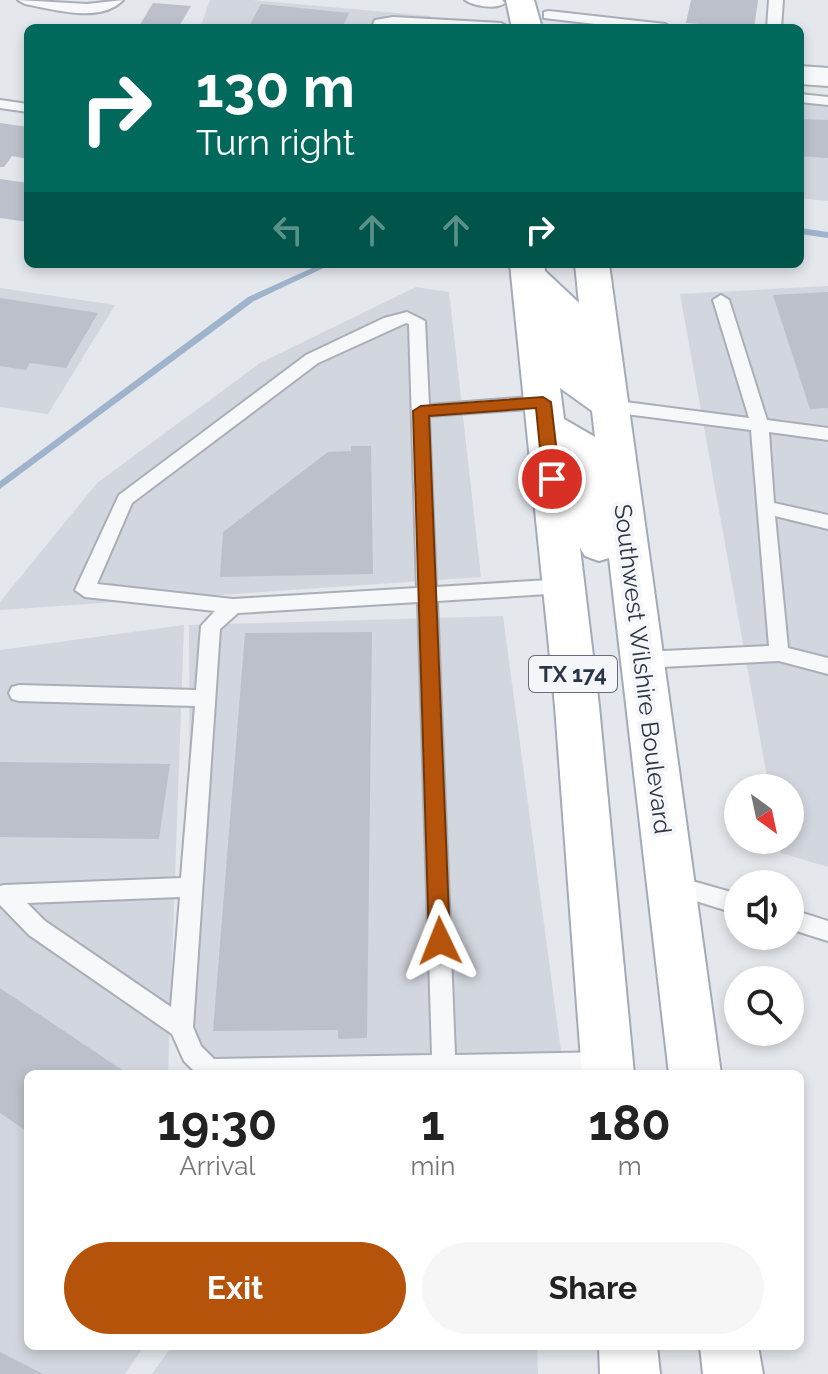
<!DOCTYPE html>
<style>
:root{--surface:#fff;--page:#f6f6f6;--text:#222;--muted:#767676;--accent:#b45309}
body{margin:0;font-family:Raleway,sans-serif;background:var(--page);color:var(--text);height:100vh;display:flex;flex-direction:column;font-size:30px;white-space:nowrap}
*{box-sizing:border-box;margin:0}
p{font-size:26px;color:var(--muted)}
.icon{flex:none;width:44px;height:44px;fill:none;stroke:currentColor;stroke-width:2;stroke-linecap:round;stroke-linejoin:round}
.map{position:relative;flex:1;overflow:hidden}
.sheet{position:absolute;left:24px;top:1070px;width:780px;height:280px;display:flex;flex-direction:column;background:var(--surface);border-radius:12px;box-shadow:0 4px 12px #0003}
.sheet>*{flex:none}
.banner{position:absolute;left:24px;top:24px;width:780px;height:244px;border-radius:12px;box-shadow:0 4px 12px #0003;background:#00695c;color:#fff;overflow:hidden}
.needle{width:52px;rotate:147deg}
.buttons{position:absolute;left:724px;top:774px;display:grid;gap:16px}
.buttons a{display:grid;place-items:center;width:80px;height:80px;border-radius:50%;background:var(--surface);box-shadow:0 4px 12px #0003;font-size:40px}
.pin{position:absolute;display:grid;place-items:center;width:68px;height:68px;color:#fff;margin:-34px;border:4px solid #fff;border-radius:50%;box-shadow:0 2px 8px #0007}
.me{position:absolute;width:88px;margin:-44px;rotate:358deg;stroke-linejoin:round;filter:drop-shadow(0 0 6px #0008)}
.turn{display:flex;align-items:center;gap:28px;height:168px;padding:0 40px;font-size:36px}
.turn .icon{width:104px;height:104px;stroke-width:2.5}
.turn b{display:block;font-size:56px;line-height:68px}
.lanes{display:flex;align-items:center;height:76px;padding:0 40px;background:#0003;justify-content:center;gap:40px;direction:ltr}
.lanes .off{opacity:.35}
.eta{display:flex;justify-content:space-evenly;align-items:center;height:136px;text-align:center}
.eta b{font-size:48px;font-weight:700;line-height:56px}
.primary-button{display:flex;gap:16px;margin-top:auto;padding:16px 40px}
.primary-button a{flex:1;height:92px;border-radius:48px;background:var(--accent);color:#fff;font-size:32px;font-weight:700;line-height:92px;text-align:center}
.primary-button a+a{background:var(--page);color:var(--text)}
.map>svg:first-child{display:block}
.built{fill:#d2d6de}
.lines{fill:none;stroke-linecap:round;stroke-linejoin:round}
.stream{fill:#9fb4cc;fill-rule:evenodd}
.building{fill:#bbc0ca}
.service-casing{stroke:#a9aeb7;stroke-width:4}
.minor-casing{stroke:#a9aeb7;stroke-width:4}
.primary-casing{stroke:#a3abb8;stroke-width:4}
.service{fill:#f7f8fa;fill-rule:evenodd}
.minor{fill:#f7f8fa;fill-rule:evenodd}
.primary{fill:#fff;fill-rule:evenodd}
.route{fill:#b45309;stroke:#753606;stroke-width:2}
.labels{text-anchor:middle;dominant-baseline:central;stroke-width:8;stroke-linejoin:round;paint-order:stroke}
.shield{fill:#f4f6f9;stroke:#676e7b;stroke-width:2}
.shield-label{font-size:22px;font-weight:bold;fill:#2b3445}
.street-label{font-size:24px;fill:#2b3445;stroke:#f4f6f9}
</style>
<div class="map">
<svg width="828" height="1374" viewBox="0 0 828 1374">
<rect width="100%" height="100%" fill="#e4e7ec"/>
<path class="built" d="M210,0H252L431,16L433,28H200Z
M800,95L828,98V201L800,198Z
M828,286V867L781,853L778,840H790V788H769L680,294Z
M416,287L449,292L481,577L0,610V602L97,483L260,363Z
M0,288L115,305L48,414L0,407Z
M503,616L564,1074H324L191,1066L189,625Z
M184,625L168,1074H28V1346H144L125,1374H0V650Z
M172,1346L537,1348L538,1374H152Z"/>
<g class="lines">
<path class="stream" d="M800,228L828,232V238L800,234Z
M321,264H332L254,301L0,489V481L248,297Z"/>
</g>
<path class="building" d="M691,0H758L754,28L686,23Z
M153,3L191,6L178,28H138Z
M261,4L349,13L342,28H248Z
M800,119L828,120V158L800,156Z
M0,123L28,127V159L12,156L4,167H0Z
M0,179L28,183V222L0,218Z
M828,292V408L810,409L773,295Z
M0,298L98,313L66,368L30,363L26,370L0,366Z
M351,446H371L373,574L220,577L223,532L328,452L351,451Z
M372,632L367,1038L338,1039V1030L213,1031L245,633Z
M0,762L170,764L159,839L0,837Z
M0,988L128,1074H28V1132L0,1113Z
M0,1352L43,1374H0Z"/>
<g class="lines">
<defs>
<path id="service" d="M18,0L87,4L123,0C100,24 53,9 25,4Z
M465,0H502L505,3C496,10 474,6 465,0Z
M769,0H783L781,28H767Z
M549,11L665,24L672,28H629L544,18V12Z
M393,17L501,23L508,27L393,25L371,28L375,20Z
M800,94L828,97V105L800,102Z
M0,100L28,104V112L0,108Z
M721,295L729,300L767,420L828,428V440L769,432L774,503L828,515V529L775,516L788,648L828,658V674L779,661L642,668L635,665L632,660L635,655L642,652L769,646L751,430L610,412L601,406L610,400L749,418L713,300Z
M407,312L425,321L429,405L543,396L552,402L543,408L429,416L436,587L564,579L573,586L564,593L437,601L455,1055L608,1052L616,1055L620,1063L616,1071L608,1074H197L184,1061L172,1034L29,935L0,905V886L4,885L181,878L195,706L19,701L12,699L9,693L12,687L19,685L196,690L201,626L215,611L85,597L75,590L119,495L306,355L384,318ZM406,323L409,324L417,588L233,599L97,584L132,503L318,363ZM418,602L432,1055L214,1059L201,1046L193,1027L220,629L238,613ZM180,897L171,1007L45,921L27,903Z
M671,875L738,894V914L663,891L660,884L663,877Z
M790,909L828,921V941L790,929Z"/>
<path id="minor" d="M800,66L828,68V86L800,84Z"/>
<path id="primary" d="M506,0H534L542,28H512Z
M510,264H544L545,271L579,303L575,264H609L721,1074H669L609,558L599,561L585,556L580,548L599,706L634,1074H582L555,706ZM560,388L592,411L595,437L564,419Z
M599,1346H657L660,1374H600Z
M700,1346H758L763,1374H703Z"/>
</defs>
<use href="#service" class="service-casing"/>
<use href="#minor" class="minor-casing"/>
<use href="#primary" class="primary-casing"/>
<use href="#service" class="service"/>
<use href="#minor" class="minor"/>
<use href="#primary" class="primary"/>
</g>
<path class="route" d="M543,397L551,402L560,479L552,485L543,479L536,408L429,416L450,941L447,947L440,950L432,947L429,941L413,411L421,406Z"/>
<g class="labels">
<rect class="shield" x="529" y="656" width="88" height="36" rx="6"/>
<g class="shield-label">
<text x="573" y="674">TX 174</text>
</g>
<g class="street-label">
<text transform="translate(643 669) rotate(83)">Southwest Wilshire Boulevard</text>
</g>
</g>
</svg>
<div class="buttons">
<a><svg class="needle" viewBox="-14 -14 28 28"><path d="M0-13l5 13h-10z" fill="#e53935"/><path d="M0 13l5-13h-10z" fill="#767676"/></svg></a>
<a><svg class="icon" aria-label="sound" viewBox="0 0 24 24"><path d="M4 9h4l5-4v14l-5-4H4zM17 9q2 3 0 6"/></svg></a>
<a><svg class="icon" aria-label="search" viewBox="0 0 24 24"><circle cx="10" cy="10" r="6"/><path d="M15 15l6 6"/></svg></a>
</div>
<div class="pin" style="left:552px;top:479px;background:#d93025"><svg class="icon" aria-label="arrive" viewBox="0 0 24 24"><path d="M6 21V4h12l-3 4 3 4H6"/></svg></div>
<svg class="me" style="left:440px;top:941px" viewBox="-20 -20 40 40"><path d="M0-17L14 15 0 8-14 15z" fill="#b45309" stroke="#fff" stroke-width="4"/></svg>
<div class="banner">
<div class="turn"><svg class="icon" aria-label="right" viewBox="0 0 24 24"><path d="M7 20v-9h11M14 6l5 5-5 5"/></svg><div><b>130 m</b>Turn right</div></div>
<div class="lanes"><svg class="icon off" aria-label="left" viewBox="0 0 24 24"><path d="M17 20v-9H6M10 6l-5 5 5 5"/></svg><svg class="icon off" aria-label="ahead" viewBox="0 0 24 24"><path d="M12 20V5M6 11l6-6 6 6"/></svg><svg class="icon off" aria-label="ahead" viewBox="0 0 24 24"><path d="M12 20V5M6 11l6-6 6 6"/></svg><svg class="icon" aria-label="right" viewBox="0 0 24 24"><path d="M7 20v-9h11M14 6l5 5-5 5"/></svg></div>
</div>
<section class="sheet">
<div class="eta">
<div><b>19:30</b><p>Arrival</p></div>
<div><b>1</b><p>min</p></div>
<div><b>180</b><p>m</p></div>
</div>
<div class="primary-button"><a>Exit</a><a>Share</a></div>
</section>
</div>
